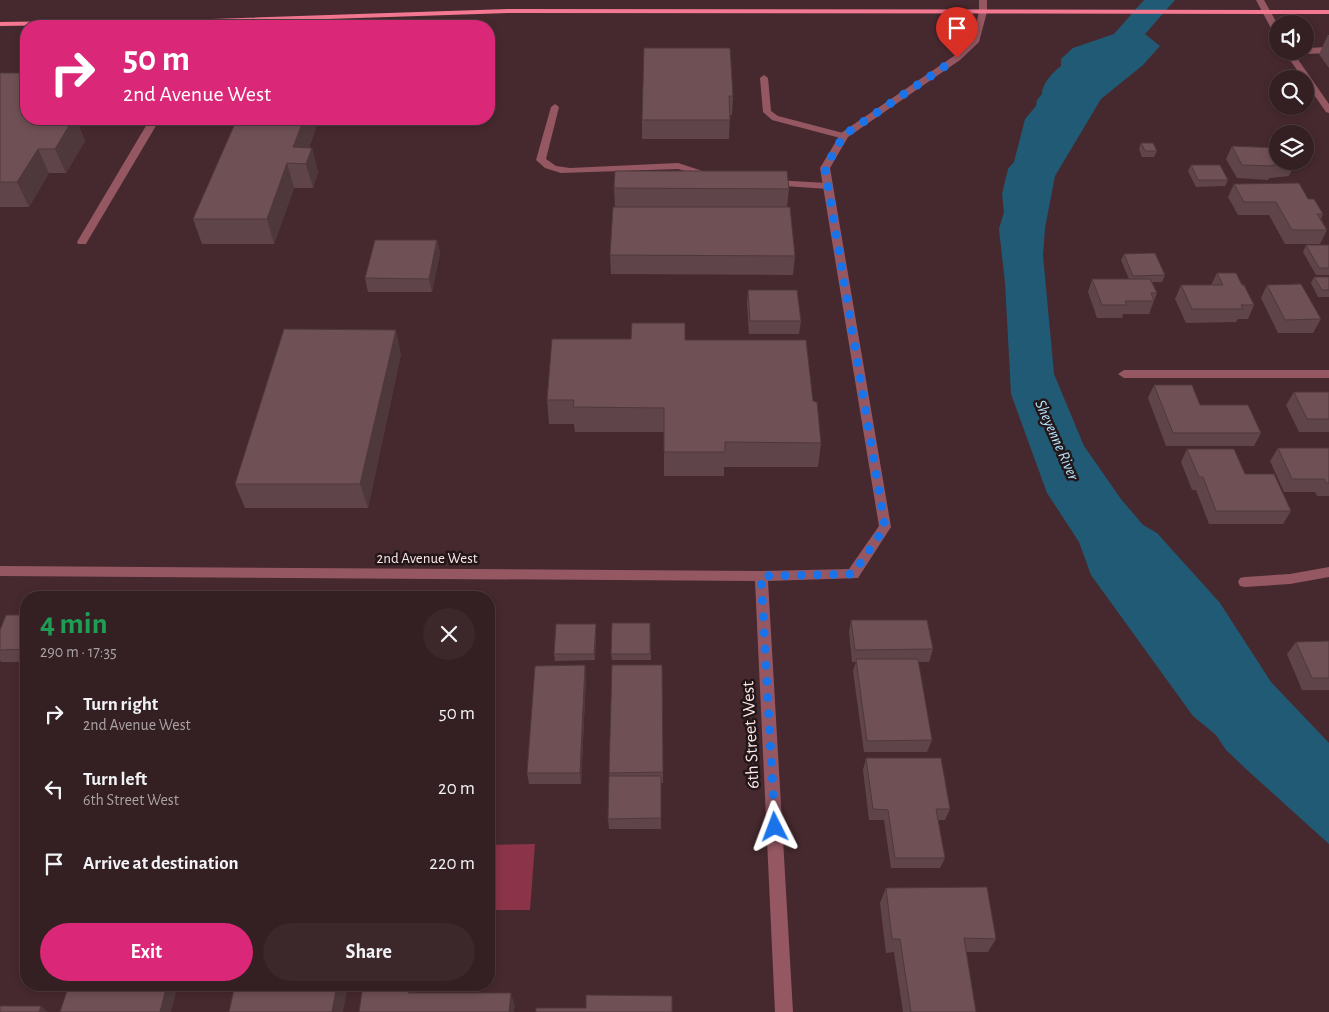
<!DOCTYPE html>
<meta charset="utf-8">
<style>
:root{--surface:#341f22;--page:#3c272a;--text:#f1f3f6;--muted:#a9a2a5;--line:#4e3d40;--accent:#db2777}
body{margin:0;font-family:"Alegreya Sans",sans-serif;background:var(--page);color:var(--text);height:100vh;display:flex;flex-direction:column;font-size:19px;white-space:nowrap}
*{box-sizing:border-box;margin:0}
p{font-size:16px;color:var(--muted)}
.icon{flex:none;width:28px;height:28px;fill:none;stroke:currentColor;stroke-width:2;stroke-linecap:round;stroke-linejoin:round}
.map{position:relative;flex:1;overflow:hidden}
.details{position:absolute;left:20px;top:591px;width:475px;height:400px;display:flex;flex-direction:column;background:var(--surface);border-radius:20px;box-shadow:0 2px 8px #0003,0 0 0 1px var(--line)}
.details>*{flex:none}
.guide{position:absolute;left:20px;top:20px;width:475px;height:105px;border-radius:20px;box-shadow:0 2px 8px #0003,0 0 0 1px var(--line);background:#db2777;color:#fff;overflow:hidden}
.fabs{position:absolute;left:1269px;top:15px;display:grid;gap:10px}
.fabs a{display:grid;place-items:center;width:45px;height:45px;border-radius:50%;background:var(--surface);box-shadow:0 2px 8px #0003,0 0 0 1px var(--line);font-size:25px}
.pin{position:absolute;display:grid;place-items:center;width:42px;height:42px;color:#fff;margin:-51px -21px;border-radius:50% 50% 50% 0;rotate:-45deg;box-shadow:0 0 5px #0007}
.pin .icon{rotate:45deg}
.me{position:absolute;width:55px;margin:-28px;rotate:357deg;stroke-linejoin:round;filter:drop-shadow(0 0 4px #0008)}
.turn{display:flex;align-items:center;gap:18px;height:105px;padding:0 20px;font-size:22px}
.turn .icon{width:65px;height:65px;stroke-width:2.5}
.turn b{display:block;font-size:35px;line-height:42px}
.round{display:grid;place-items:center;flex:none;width:52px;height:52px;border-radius:26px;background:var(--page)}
.summary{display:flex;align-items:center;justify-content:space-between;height:85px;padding:0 20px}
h1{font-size:30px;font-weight:700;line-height:38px;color:#1e9e55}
.primary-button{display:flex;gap:10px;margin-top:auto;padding:10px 20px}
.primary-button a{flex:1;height:58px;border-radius:30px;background:var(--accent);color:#fff;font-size:20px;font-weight:700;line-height:58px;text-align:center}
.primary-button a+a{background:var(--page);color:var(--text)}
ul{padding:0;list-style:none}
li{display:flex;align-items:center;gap:15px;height:75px;padding:0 20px}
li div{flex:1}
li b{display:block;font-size:19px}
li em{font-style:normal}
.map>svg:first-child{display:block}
.green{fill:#8b3348}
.water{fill:#215a75}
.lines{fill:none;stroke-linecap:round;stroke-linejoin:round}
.lane{fill:#955863;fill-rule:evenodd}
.street{fill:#955863;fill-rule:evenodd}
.primary{fill:#f57892;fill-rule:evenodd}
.wall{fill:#5f4549}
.shaded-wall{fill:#4e383c}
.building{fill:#6f5055;stroke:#4e383c}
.route{stroke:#1a73e8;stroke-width:9;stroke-dasharray:0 16.2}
.labels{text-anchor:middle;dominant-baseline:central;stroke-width:5;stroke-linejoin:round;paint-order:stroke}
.street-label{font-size:15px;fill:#fce8eb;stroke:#231618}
.water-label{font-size:16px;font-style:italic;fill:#b5e4fe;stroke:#231618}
.near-street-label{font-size:18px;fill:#fce8eb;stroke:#231618}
</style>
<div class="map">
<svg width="1329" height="1012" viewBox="0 0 1329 1012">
<rect width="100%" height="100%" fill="#46292e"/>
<path class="green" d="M535,844L530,910H489V845Z"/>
<path class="water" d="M1144,0H1175L1145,34L1160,46L1143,65L1101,99L1055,176L1045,228L1043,255L1054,374L1084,446L1121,499L1143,525L1157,533L1220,603L1271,682L1329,743V844L1246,769L1226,750L1216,735L1193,716L1091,575L1079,542L1047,493L1011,394L1005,283L999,229L1004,212L1002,194L1008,169L1014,162L1025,119L1036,106L1037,100L1042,94C1042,84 1053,72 1061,66V59L1073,48L1114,34Z"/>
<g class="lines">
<path class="lane" d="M209,19L216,21L213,26H205Z
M1329,47V53L1305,54L1301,51H1305V48Z
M764,75L768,78L771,111L778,116L847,134V138L844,139L772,120L763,112L760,78Z
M555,104L559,107L546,159L556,166L570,168L678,163L718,176L713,179L678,169L561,173L545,168L536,160L551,107Z
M150,119H160L87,242L86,244H78L77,242Z
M773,180L828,183L833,186L828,189L770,185L768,183Z"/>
<path class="street" d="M979,0H987V12L979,42L960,60L848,137L830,168L891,527L858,578L768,581L793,1012H775L755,581L0,576V566L761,571L849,569L879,526L820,168L841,133L954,56L972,39L979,12Z
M1256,0H1264L1278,25V36L1274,34Z
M1284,51H1292L1329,104V113L1326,112L1305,82V79H1303Z
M1124,370H1329V378H1124L1118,374Z
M1329,567V577L1290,584L1245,587L1240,586L1238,582L1240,578L1245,577L1290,574Z"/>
<path class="primary" d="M508,9L1329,10V14L508,13L212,23L0,26V22L212,19Z"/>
</g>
<path class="wall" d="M1328,35H1329V68L1319,54Z
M730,48L733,96L732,115H730L729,139H642V120Z
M0,73L78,124L85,141L66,173H49L29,207H0Z
M237,119H319L309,148H312L318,172L313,188H294L274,244H202L193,219Z
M1141,143L1157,151L1154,157H1142L1139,149Z
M1232,146L1295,163L1289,176L1269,178L1268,180L1237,178L1226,159Z
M1191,165L1228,180L1225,186L1196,187L1188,171Z
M1234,184L1308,199L1323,214L1321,219L1327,230L1320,244H1285L1269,215H1238L1228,197Z
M614,188L789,189L787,207L795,256L793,275L611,274L610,255L615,207Z
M437,240L440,253L432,292H368L365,278Z
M1306,245H1329V275H1316L1303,252Z
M1124,254L1165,275L1162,282H1152L1157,293L1149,314H1123L1122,318H1097L1088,292L1092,279H1129L1121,260Z
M1217,273L1242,285L1254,305L1248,319H1238L1236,322L1186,323L1175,299L1181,285H1211Z
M1314,277H1329V297H1318L1311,283Z
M1267,285L1321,319L1313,333H1278L1261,298Z
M748,290L801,321L799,334H749L747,303Z
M685,340L813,401L821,443L818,467H724V476H664V432H575L574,424H549L547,400Z
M401,354L368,508H245L235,484Z
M1154,385L1200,405L1261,433L1254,446H1166L1148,398Z
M1294,392H1329V432H1299L1286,405Z
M1278,448H1329V496H1317L1315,492H1284L1270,461Z
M1187,449L1245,474L1291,511L1283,524H1209L1196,490H1192L1181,462Z
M26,615V662H1L0,660V630Z
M851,620L933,649L929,662H918L932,740L927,752H864L853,671L856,662H852L849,632Z
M650,623L651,660H612L611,654Z
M596,630L595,660L555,661L554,654Z
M1329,641V690H1302L1287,654L1296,642Z
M585,665L586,677L581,784H529L527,773Z
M612,665H662L663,783H661V829H609L608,819Z
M866,758L950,809L945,820H938L945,858L940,868H891L884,820H869L863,770Z
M886,888L996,939L988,952H966L976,1012H903L894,952L886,953L880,903Z"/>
<path class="shaded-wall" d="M58,119H81L78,124L85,141L66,173L55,149Z
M304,119H319L303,164L293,147Z
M312,148L318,172L313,188L306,164Z
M38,149L49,173L29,207L17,182Z
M287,163L294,188L274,244L267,219Z
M437,240L440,253L432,292L429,279Z
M396,330L401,354L368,508L360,484Z
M596,624V630L595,660L594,654Z
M585,665L586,677L581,784L580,773Z
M167,985H178L171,1012H160Z
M337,985H348L343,1012H332Z
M409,985H417L414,1006L408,993Z
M511,993L515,1006L514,1012H509Z
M41,1006L48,1012H39Z"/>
<path class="building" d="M644,48H730L733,96H729L730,120H642Z
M0,73H26V119H73L55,149H38L17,182H0Z
M237,119H304L293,147L312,148L306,164L287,163L267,219H193Z
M1141,143H1153L1157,151H1145Z
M1232,146L1278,148V161H1294L1295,163L1273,165L1274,166L1242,165Z
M1191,165H1220L1228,180H1198Z
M615,171H787L789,189L614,188Z
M1299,183L1308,199H1314L1323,214H1317L1327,230H1292L1276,202H1244L1234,184Z
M613,207H790L795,256L610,255Z
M375,240H437L429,279L365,278Z
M1306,245H1329V268H1319Z
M1155,253L1165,275L1133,276L1124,254Z
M1217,273H1236L1242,285H1244L1254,305H1241L1243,309H1192L1181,285H1223Z
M1314,277H1329V290H1322Z
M1092,279H1150L1157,293H1151L1154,301H1125L1127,305H1102Z
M1301,284L1321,319L1285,320L1267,285Z
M748,290H797L801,321H750Z
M632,323H685V340H806L813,401L817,402L821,443L725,442V452H664V408L573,407L574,400H547L552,339H631Z
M284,329L396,330L360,484H235Z
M1154,385H1192L1200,405H1248L1261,433H1173Z
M1294,392H1329V419H1307Z
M1278,448H1329V483H1326L1324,479H1292Z
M1187,449H1234L1245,474H1274L1291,511H1216L1203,477H1199Z
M6,615H26V649L0,650V630Z
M851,620H927L933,649L855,650Z
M612,623H650V654H611Z
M556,624H596L594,654H554Z
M1329,641V678H1312L1296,642Z
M856,659H918L932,740L867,741Z
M585,665L580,773H527L535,666Z
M612,665H662L663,772L609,773Z
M866,758H941L950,809H936L945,858H895L888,810L873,809Z
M609,776H661V818L608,819Z
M987,887L996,939L964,938L976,1012H911L900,939H892L886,888Z
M69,985H167L160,1012H60Z
M235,985H337L332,1012H229Z
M363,985H409L408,993H511L509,1012H359Z
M586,995L672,996V1012H536V1008H586Z
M0,1006H41L39,1012H0Z"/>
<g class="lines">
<path class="route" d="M775,827L761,576L853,574L885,527L825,168L844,135L957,58"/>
</g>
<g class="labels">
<g class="street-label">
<text x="427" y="558">2nd Avenue West</text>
</g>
<g class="water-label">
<text transform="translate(1057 440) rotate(66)">Sheyenne River</text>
</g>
<g class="near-street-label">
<text transform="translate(751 735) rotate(-93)">6th Street West</text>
</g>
</g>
</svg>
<div class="fabs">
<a><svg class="icon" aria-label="sound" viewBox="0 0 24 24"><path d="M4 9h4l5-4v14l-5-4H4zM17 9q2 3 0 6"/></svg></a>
<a><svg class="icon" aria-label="search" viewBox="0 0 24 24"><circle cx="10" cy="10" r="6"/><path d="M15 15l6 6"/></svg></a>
<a><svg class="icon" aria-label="layers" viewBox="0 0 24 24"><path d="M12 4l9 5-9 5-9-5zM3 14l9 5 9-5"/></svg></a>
</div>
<div class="pin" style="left:957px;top:58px;background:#d93025"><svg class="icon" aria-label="arrive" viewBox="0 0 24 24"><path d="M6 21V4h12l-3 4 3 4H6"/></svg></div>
<svg class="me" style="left:775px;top:827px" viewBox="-20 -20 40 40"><path d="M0-17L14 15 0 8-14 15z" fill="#1a73e8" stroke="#fff" stroke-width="4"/></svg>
<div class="guide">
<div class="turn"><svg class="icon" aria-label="right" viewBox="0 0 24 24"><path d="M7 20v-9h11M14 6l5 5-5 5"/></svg><div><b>50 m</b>2nd Avenue West</div></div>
</div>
<section class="details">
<div class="summary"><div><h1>4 min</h1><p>290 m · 17:35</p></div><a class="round"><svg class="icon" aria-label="close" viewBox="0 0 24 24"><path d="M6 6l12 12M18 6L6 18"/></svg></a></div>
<ul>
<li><svg class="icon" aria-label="right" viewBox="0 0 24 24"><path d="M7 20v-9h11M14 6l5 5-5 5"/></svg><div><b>Turn right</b><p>2nd Avenue West</p></div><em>50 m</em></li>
<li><svg class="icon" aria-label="left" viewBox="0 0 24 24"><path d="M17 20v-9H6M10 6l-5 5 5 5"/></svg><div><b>Turn left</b><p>6th Street West</p></div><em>20 m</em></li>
<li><svg class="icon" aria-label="arrive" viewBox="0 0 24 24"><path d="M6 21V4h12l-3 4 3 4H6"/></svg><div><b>Arrive at destination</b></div><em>220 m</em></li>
</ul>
<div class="primary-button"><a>Exit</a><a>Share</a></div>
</section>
</div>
